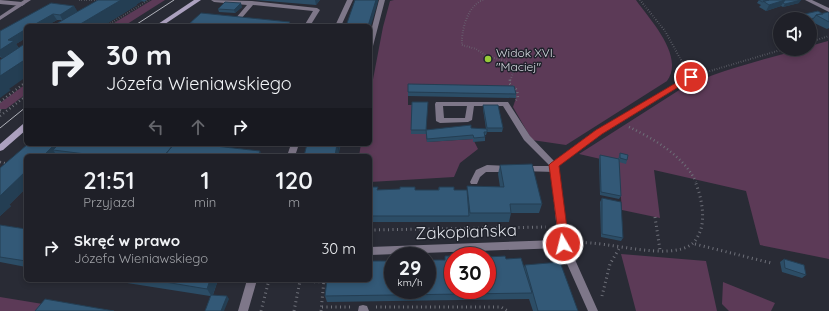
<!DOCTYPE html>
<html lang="pl">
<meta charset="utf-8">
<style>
:root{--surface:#1f2028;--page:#2c2d34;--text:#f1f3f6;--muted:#a1a3a8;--line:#3c3e45}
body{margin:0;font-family:Quicksand,sans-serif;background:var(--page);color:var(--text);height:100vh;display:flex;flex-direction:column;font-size:15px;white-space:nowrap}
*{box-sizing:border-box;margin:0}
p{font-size:13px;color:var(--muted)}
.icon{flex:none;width:22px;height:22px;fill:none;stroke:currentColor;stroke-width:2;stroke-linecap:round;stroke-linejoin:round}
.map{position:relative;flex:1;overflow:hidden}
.drawer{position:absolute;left:24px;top:154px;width:348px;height:128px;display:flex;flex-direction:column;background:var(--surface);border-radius:6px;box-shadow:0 2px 6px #0003,0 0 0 1px var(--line)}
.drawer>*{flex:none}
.hud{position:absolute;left:24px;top:24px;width:348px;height:122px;border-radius:6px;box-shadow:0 2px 6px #0003,0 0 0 1px var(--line);background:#1f2028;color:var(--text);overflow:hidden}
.fabs{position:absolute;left:773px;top:12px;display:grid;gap:8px}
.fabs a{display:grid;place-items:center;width:44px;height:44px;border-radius:50%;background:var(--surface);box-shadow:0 2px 6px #0003,0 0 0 1px var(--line);font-size:20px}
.speed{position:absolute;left:384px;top:247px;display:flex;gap:8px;font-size:20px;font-weight:700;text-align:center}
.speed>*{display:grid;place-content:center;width:52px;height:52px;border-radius:50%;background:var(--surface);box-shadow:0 2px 6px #0003,0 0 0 1px var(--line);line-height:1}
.speed small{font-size:10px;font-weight:400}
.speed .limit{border:6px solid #d22;background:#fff;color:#111}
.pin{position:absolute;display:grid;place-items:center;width:34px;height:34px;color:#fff;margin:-17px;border:2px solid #fff;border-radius:50%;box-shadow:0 1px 4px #0007}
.me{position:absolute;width:44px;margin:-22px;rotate:352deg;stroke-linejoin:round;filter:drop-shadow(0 0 3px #0008)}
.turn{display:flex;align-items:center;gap:14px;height:84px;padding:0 16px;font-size:18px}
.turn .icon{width:52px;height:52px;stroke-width:2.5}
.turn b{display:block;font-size:28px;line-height:34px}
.lanes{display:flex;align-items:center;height:38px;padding:0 16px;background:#0003;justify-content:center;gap:20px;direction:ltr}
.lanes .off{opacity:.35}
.eta{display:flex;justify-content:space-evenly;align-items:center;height:68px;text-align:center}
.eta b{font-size:24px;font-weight:600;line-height:28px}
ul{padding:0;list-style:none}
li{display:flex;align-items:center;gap:12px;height:52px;padding:0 16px}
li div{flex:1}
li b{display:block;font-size:15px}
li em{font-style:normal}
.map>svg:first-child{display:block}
.green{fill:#5c3a57}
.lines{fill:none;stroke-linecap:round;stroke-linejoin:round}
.path-far2{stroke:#6e7079;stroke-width:2;stroke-dasharray:0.5 2;stroke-linecap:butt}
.path-far1{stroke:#6e7079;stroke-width:2.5;stroke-dasharray:1 3;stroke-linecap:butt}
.path{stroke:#6e7079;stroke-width:3;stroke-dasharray:1 3.5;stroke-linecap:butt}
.service{fill:#7e7789;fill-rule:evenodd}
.minor{fill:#7e7789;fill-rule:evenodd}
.secondary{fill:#aca1bf;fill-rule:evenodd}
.tram{stroke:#b2b4bc;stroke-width:1}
.wall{fill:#2c4d66}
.shaded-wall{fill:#243e53}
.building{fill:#335977;stroke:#243e53}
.route{fill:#d93025;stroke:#8d1f18}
.poi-dot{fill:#97cb38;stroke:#1f222b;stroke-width:1.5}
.labels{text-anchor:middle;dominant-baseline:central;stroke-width:3;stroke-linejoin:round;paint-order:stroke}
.far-poi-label{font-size:12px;fill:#dbdde4;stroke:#1f222b;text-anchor:start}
.near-street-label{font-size:17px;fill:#dbdde4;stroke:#1f222b}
</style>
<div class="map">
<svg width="829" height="311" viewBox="0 0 829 311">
<rect width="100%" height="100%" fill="#292b35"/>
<path class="green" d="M152,0H165L124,26H109Z
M394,0H636C650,20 685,56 667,81L566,145L532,140L513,107L516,98L513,89L408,88V105H412L426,134L427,142L473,139L478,149L460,163L454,177L370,182V156H359L361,144H370V95L383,27L390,1Z
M828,41L829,259L760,245L746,191L654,170L660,218L622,210L618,163L579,154L684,87C721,70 762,60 801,49H810V46Z
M26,84V94L6,109H0V103Z
M621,254L706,261L717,311H636Z
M723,282L775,303L771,311H729L722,304Z
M0,297L55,306L51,311H0Z"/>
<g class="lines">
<path class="path-far2" d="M79,0H105
M483,0C468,5 461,30 462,45L476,49L487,56L506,61L513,66L514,70L510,81
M640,0L665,31L686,69
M106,26L149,0
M810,42L829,36
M700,74L784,49"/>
<path class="path-far1" d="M510,80L509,83L517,90L518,98L516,100
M0,102L26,82
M0,110L2,111L0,112
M0,116L26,96
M629,127C654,139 684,156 696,182
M0,162L9,164"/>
<path class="path" d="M655,217L660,250
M370,230L546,227
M577,243C606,240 668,262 692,244C696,241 699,235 701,229C705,214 701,196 695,181
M695,244L771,263
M269,280L324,282
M602,296L610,264L620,247
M322,307H351
M376,307H501L508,311
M261,311L269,280
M294,311L300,281
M321,311L324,280"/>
<path class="service" d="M0,0L22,2L25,4L22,6L0,4Z
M211,0L252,1L317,8L320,10L310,26H304L313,11L253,5L240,20L238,21L235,19L247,5L214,2Z
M379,0H385L373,46L370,48V35Z
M691,75L694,77L693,78L602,134L557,167L559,169L558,171L555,172L520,171L519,169L520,167L523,166H550L524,140L503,106H474L472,120L468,122L440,123L436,121L435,104L436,102H508L530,136L554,161L596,130ZM443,106H467L465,118H444Z
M487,165L509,166L512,167L513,169L512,171L509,172H486L480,177L477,184H471L470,182L476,170Z
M363,305L367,306L369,311H358L359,306Z"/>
<path class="minor" d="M24,0H31L0,20V16Z
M347,0H353L341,26H335Z
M805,0H812L829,8V12Z
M291,144H299L295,156H287Z
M554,162L558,165L568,244L598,311H588L560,248L370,255V247L558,240L550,165Z
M247,280H257L248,311H238Z"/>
<path class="secondary" d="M194,0H201L162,26H155Z
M23,124H26V130L3,150L0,151V144Z"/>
<path class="tram" d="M134,26L174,0
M0,128L26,107"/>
</g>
<path class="wall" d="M98,0H147L144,2L142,1L137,4V5L103,26H53L62,20H57L46,26H26V38L16,44L19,48L2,58L0,57V31L74,6L77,12Z
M255,0H320L316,5Z
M759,0L799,3L783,7L781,6L766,11L759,7L761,5L757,3Z
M242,7L235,13L219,12L218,9Z
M829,13V28L827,29L812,22H810V19H794L796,16Z
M190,23L286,26H191Z
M408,92L516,94V98L408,96Z
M412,102L427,130L471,128L486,129L483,109V105L503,128L502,132H487L486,135H485V141L473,142V139L427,142L426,134H411Z
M28,144L260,151L261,156H26V188L9,205L11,206L0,216V168Z
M620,153L627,160L626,164L619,162L621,196L619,199L600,195L599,159L600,155L618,159Z
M500,165L542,204L539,213H511L509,222H370V187L378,190H438L439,187L454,190H467V186L500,187L498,174Z
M602,198L623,238L621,241L601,237L600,202Z
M0,225L26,229V267L0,262Z
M445,256H453L487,290V257L506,259L524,267L525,265L578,311H533L529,299L327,302L325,296L445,260Z
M784,259L806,275L802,278L782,272L780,262Z
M108,280H218L213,295L229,299Z"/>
<path class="shaded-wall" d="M121,0H141L142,1L137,4V5L103,26H77Z
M315,0H320L316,5Z
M376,0H378V2L370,29V26H368Z
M785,0L781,6L766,11L769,5Z
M801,0L799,3L783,7L785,4Z
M241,3L242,7L235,13L234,10Z
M74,6L78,12L63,21L60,15Z
M53,14L57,20L46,26H32Z
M814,18L812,21L810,22V19Z
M290,22L291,26H286Z
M26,29V38L16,44L19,48L2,58L0,56V50L8,40Z
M26,59V77L9,89L11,90L0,98V76Z
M55,144H72L53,150L57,156H43Z
M337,144L339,153L338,156H335Z
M338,144H341L339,153L338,146Z
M260,151L261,156H258Z
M26,171V188L9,205L11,206L0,216V196Z
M210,280H218L212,297L207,289Z
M227,296L229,299L224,311H221Z"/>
<path class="building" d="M98,0H121L77,26H53L68,17Z
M355,0H376L368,26H346Z
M759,0H769L762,2Z
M769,0H785L769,5L763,1Z
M785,0H801L785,4L783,3Z
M225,2L241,3L234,10L218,9Z
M51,3L74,6L60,15L53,14L32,26H26V29L8,40L14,41L0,50V31Z
M818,11L823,14L816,15L814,18L810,19H801L796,16Z
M828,12L829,13V22L816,15Z
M201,13L290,22L286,26H217L190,23Z
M26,43V59L0,76V60Z
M408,84L514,86L516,94L408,92Z
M412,102H428L426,130L471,125V128L487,129V132H484L485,137L474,138L473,135L427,139L426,130H411Z
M483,105H498L503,128H487Z
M28,144H55L43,156H26V171L0,196V168Z
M59,144H174L164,156H102L53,150Z
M174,144H197L260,151L258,156H164Z
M307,144H337L335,156H304Z
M620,153L628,155L627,160L620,158Z
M600,155L619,159L621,196L601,192Z
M532,164L542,204H510L511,213H470L467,186L504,187L500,165Z
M370,187H378L377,190L400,189V187H415V190H439V187H454V190H467L469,216H370Z
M602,198L621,202L623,238L602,234Z
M0,225L26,229V261L0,257Z
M445,256H463H453V290H487V261H488L487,257L505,256L506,259L521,258L532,293L325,296L327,280H370V261H393V290H427V260H445Z
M784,259L804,265L806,275L785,268Z
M560,262L578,311H538L525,265Z
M153,280H210L207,289Z
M211,295L227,296L221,311H205Z
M45,299L114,311H35Z"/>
<path class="route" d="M691,74L693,75V78L602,134L559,166L569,244L567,247L563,249L560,247L549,165L551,163L596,130Z"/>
<circle class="poi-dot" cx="488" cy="59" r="4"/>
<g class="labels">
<g class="far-poi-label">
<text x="496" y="52">Widok XVI.<tspan x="496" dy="14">"Maciej"</tspan></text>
</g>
<g class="near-street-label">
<text transform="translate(466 231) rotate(-2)">Zakopiańska</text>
</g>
</g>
</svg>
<div class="fabs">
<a><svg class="icon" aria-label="sound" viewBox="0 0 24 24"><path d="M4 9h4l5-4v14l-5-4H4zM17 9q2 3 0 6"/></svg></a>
</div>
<div class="speed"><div>29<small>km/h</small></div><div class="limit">30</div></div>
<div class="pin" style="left:691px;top:77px;background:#d93025"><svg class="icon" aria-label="arrive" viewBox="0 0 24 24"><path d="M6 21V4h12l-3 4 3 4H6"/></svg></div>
<svg class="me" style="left:563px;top:244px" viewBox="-20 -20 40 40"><circle r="17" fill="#d93025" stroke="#fff" stroke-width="3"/><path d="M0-11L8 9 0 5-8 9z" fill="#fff"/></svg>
<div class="hud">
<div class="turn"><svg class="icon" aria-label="right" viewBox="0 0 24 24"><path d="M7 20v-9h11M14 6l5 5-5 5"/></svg><div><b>30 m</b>Józefa Wieniawskiego</div></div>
<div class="lanes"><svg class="icon off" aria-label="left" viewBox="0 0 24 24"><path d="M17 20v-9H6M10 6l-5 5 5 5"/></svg><svg class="icon off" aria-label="ahead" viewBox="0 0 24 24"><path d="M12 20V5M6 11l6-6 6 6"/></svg><svg class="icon" aria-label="right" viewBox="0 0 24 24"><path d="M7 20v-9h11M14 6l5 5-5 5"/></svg></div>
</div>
<section class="drawer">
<div class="eta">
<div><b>21:51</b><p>Przyjazd</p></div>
<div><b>1</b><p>min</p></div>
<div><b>120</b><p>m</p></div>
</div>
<ul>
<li><svg class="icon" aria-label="right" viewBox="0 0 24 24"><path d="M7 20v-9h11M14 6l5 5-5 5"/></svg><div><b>Skręć w prawo</b><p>Józefa Wieniawskiego</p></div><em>30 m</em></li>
</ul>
</section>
</div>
